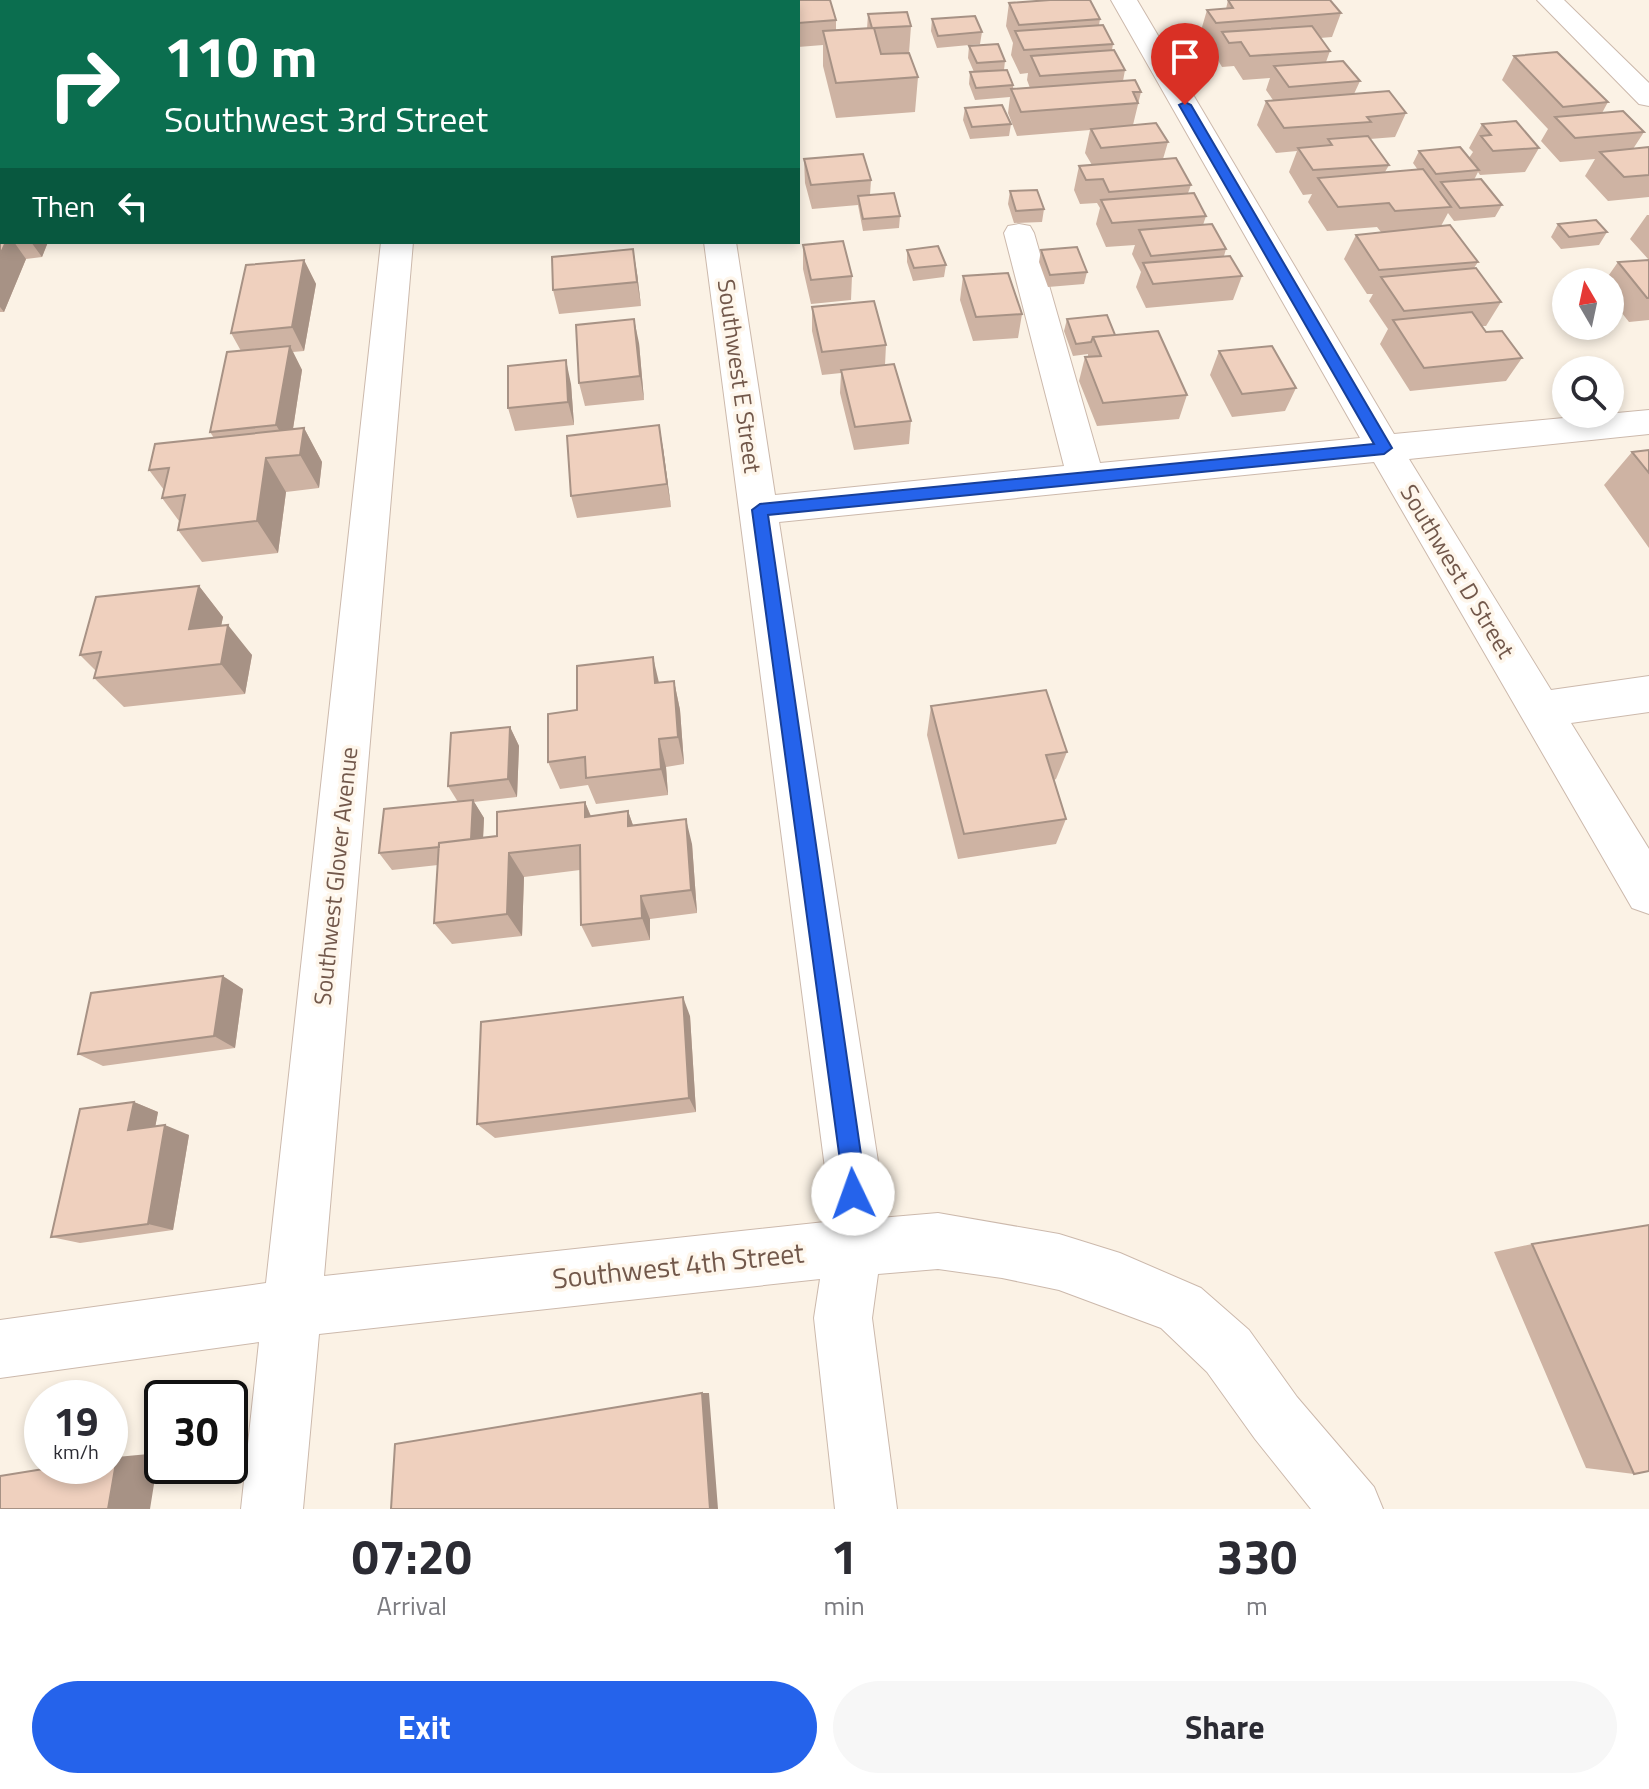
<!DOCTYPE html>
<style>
:root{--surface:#fff;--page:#f7f7f7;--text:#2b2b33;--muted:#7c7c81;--accent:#2563eb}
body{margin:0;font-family:"Titillium Web",sans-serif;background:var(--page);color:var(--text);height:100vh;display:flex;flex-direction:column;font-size:30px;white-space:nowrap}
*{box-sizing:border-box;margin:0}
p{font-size:26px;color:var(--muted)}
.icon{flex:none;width:44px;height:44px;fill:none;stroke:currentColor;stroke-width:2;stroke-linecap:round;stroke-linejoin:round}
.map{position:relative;height:1509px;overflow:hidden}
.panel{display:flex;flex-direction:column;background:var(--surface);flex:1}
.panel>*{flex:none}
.top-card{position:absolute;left:0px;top:0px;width:800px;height:244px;box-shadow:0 4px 12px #0003;background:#0b6e4f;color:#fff;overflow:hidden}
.needle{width:52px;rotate:351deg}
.fabs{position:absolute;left:1552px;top:268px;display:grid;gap:16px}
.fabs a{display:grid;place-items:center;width:72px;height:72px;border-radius:50%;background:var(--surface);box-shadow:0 4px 12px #0003;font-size:40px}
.speed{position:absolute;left:24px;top:1380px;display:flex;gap:16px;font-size:40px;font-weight:700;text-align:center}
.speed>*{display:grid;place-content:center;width:104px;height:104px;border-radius:50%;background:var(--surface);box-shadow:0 4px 12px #0003;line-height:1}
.speed small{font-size:20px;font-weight:400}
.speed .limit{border:4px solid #111;border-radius:12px;background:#fff;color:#111}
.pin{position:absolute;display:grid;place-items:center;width:68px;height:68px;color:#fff;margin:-82px -34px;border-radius:50% 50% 50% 0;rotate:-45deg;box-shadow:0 0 8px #0007}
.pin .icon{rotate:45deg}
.me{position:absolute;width:88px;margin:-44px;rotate:357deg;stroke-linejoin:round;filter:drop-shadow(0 0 6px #0008)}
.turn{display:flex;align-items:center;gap:28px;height:168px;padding:0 32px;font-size:36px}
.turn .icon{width:104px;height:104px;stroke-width:2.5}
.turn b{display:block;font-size:56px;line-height:68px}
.then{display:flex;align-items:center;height:76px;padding:0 32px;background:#0003;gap:16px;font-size:30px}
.eta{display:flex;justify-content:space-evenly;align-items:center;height:136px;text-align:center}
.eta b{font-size:48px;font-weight:700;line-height:56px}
.primary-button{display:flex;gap:16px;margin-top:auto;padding:16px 32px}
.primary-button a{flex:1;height:92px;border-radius:48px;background:var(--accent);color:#fff;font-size:32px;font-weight:700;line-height:92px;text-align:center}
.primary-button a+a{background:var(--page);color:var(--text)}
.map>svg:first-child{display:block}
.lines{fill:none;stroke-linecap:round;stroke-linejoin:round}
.minor-casing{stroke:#ccb9ac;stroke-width:2}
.minor{fill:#fff;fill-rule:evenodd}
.wall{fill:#ceb3a3}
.shaded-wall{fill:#a79285}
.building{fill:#efd0be;stroke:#a79285;stroke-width:2}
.route{fill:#2563eb;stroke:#184099;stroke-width:2}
.labels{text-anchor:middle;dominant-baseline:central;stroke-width:7;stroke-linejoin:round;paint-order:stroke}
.street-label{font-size:24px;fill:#72584b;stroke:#fef6eb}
.near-street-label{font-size:28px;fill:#72584b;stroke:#fef6eb}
</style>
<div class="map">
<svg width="1649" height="1509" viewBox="0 0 1649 1509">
<rect width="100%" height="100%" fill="#fbf2e5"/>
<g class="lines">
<defs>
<path id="minor" d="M6,0H32L5,2Z
M408,0H434V2H408Z
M671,0H697V2H671Z
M1111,0H1137L1394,434L1649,410V434L1409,459L1551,690L1649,676V712L1571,723L1649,849V914L1632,908L1374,462L779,522L879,1168L880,1218L938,1213L1059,1234L1120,1253L1201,1288L1249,1330L1297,1397L1374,1487L1383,1509H1311L1255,1439L1207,1372L1161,1328L1059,1290L1002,1278L938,1269L878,1274L872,1318L897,1509H835L814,1318L820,1279L319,1334L303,1509H241L259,1342L0,1378V1320L266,1283L381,242H413L324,1276L825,1222V1168L704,242H736L775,495L1064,466L1004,233L1008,226L1019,224L1030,226L1034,233L1100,463L1360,438Z
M1537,0H1564L1649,83V106L1639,104Z
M2,27V46L0,47V28Z"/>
</defs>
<use href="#minor" class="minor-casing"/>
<use href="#minor" class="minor"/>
</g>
<path class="wall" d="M535,0H617V2H536Z
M754,0H830L836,20V31L867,29L868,14L911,26L909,53L918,77L915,112L836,118L823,66V45L798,47V2H754Z
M1228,0L1341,13L1332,37L1320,38L1330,51L1326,62L1360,81L1354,94L1406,113L1395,137L1370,139L1389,165L1385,172L1418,170L1413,163L1419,151L1469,158L1473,152L1469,148L1482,124L1539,148L1525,172L1480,175L1478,172L1474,180L1502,205L1495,217L1454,221L1448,213L1441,226L1478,262L1474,268L1501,302L1486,326H1481L1486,332L1522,358L1506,381L1410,391L1380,344L1388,329L1369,301L1373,294H1367L1344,259L1356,235L1381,232L1377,227L1327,231L1308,202L1312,194L1303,195L1289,172L1297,151L1276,153L1257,125L1266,101L1273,100L1266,90L1270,78L1243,80L1234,66L1222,67L1215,55L1217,46L1209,47L1200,34L1207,10L1226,9Z
M1009,3L1100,19L1099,25L1113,44L1112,50L1125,70L1123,81L1141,92L1133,125L1168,142L1163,159L1191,185L1188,193L1206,216L1203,225L1226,249L1224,256L1242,276L1233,300L1146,308L1136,287L1141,272L1132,254L1135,245L1106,247L1096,224L1100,208L1097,203L1080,204L1074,190L1079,166L1092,165L1085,153L1090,130L1017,136L1008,113L1010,97L975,100L969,84L970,72H974L968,58L969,46L1005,61L1004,70L1013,85V89L1030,88L1027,80L1028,73L1020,74L1011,55L1013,43L1006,26Z
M932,19L982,32L980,44L937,48L931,31Z
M1514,56L1608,102L1602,113L1644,132L1633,149L1649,147V197L1608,201L1585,176L1595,159L1560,162L1541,141L1548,129L1502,80Z
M965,108L1011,124L1009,136L970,139L963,120Z
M0,118H2V242H48L42,257L26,259L4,312H0Z
M804,159L871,180L870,195L900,216L899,228L863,231L858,205L812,209L805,183Z
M1010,191L1044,209L1042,222L1014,223L1008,204Z
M1647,215H1649V260L1630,239Z
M1558,224L1607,232L1599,245L1561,249L1551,237Z
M803,245L852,276L851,300L811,304L803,269Z
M907,250L946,265L944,277L913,281L907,262Z
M1041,250L1087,272L1084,284L1048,287L1039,262Z
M304,260L316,284L304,351L293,352L302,370L293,429L304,428L322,462L319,488L286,492L278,553L202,562L178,530L179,521L162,498L164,490L149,470L214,438L210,432L241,351L231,333Z
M1649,260V320L1629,322L1610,298V282H1604L1618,262Z
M637,273L641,306L559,314L553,290Z
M963,276L1022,314L1018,338L973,341L960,300Z
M812,307L886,345L885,365L911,421L909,444L854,450L840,393L841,373L822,375L812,331Z
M1067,319L1115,335L1187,395L1179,419L1097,426L1079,381L1085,357H1088V354L1073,356L1064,331Z
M639,343L644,400L585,406L579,383Z
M1219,351L1296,388L1285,411L1232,417L1210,375Z
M571,384L574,425L515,431L508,408Z
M663,448L671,507L577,518L571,496Z
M1649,450V548L1604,485L1632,452Z
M199,586L223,617L221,626L252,655L245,694L124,707L94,678L96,671L80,655Z
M674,681L680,710L684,764L666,767L668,795L596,804L588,785L560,789L548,762L577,710L659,683Z
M931,706L1067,752L1056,779L1054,780L1066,819L1056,844L958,859L927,735Z
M510,727L519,746L517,797L474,802L484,818L483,838L497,836L585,802L591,816L628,811L633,825L692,844L697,913L650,919V940L592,947L581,925L580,870L524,877L522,936L452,944L434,923L438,865L392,870L379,853L458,802L448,786Z
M243,989L235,1048L103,1066L78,1054Z
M690,1016L696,1112L495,1138L477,1124Z
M134,1102L158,1112L155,1127L189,1135L173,1230L80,1243L51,1237Z
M1532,1244L1634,1474L1586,1468L1494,1252Z"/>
<path class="shaded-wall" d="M90,0H103L104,2H89Z
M195,0H212L213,2H195Z
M271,0H288L287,2H270Z
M6,242H14L26,259L4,312L0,307V255Z
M31,242H48L42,257Z
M633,249L637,273L641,306L637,282Z
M304,260L316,284L304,351L292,327Z
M634,319L639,343L644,400L640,376Z
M290,346L302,370L290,448L276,425Z
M566,360L571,384L574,425L568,402Z
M659,425L663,448L671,507L667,484Z
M304,428L322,462L319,488L300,455Z
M266,458L286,492L278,553L257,521Z
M199,586L223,617L214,659L189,629Z
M228,625L252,655L245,694L221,664Z
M653,657L660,687L655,683Z
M674,681L680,710L684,764L678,737Z
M510,727L519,746L517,797L508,779Z
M659,739L666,767L668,795L661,769Z
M473,800L484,818L482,860L471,843Z
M585,802L595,827L585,817Z
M628,811L637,837L628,826Z
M686,819L692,844L697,913L691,890Z
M509,853L524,877L522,936L507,914Z
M641,896L650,919V940L642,918Z
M223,976L243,989L235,1048L214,1036Z
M683,997L690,1016L696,1112L689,1098Z
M134,1102L158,1112L153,1139L128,1130Z
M165,1125L189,1135L173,1230L148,1224Z
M702,1393H709L718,1509H710Z
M159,1453L150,1509H108L117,1457Z"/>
<path class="building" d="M48,0H90L89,2H47Z
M139,0H195V2H138Z
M227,0H271L270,2H227Z
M781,0H830L836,20L798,23V2H781Z
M1050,0H1090L1100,19L1019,25L1009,3Z
M1228,0H1330L1341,13L1216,23L1207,10L1233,8Z
M907,12L911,26L874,28L881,54L909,53L918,77L836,83L823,31L872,28L868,14Z
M975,16L982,32L938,36L932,19Z
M1103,25L1113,44L1024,50L1015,31Z
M1312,26L1330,51L1250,56L1241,42L1229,43L1222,32Z
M998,44L1005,61L977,63L969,46Z
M1114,50L1125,70L1040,76L1031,56Z
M1557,52L1608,102L1563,107L1514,56Z
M1343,61L1360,81L1289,87L1274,66Z
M1007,70L1013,85L976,88L970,72Z
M1135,80L1141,92H1133L1138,103L1021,112L1011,89Z
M1389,91L1406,113L1367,117L1371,122L1284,128L1266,101Z
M1002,105L1011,124L972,127L965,108Z
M1623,111L1644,132L1575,138L1555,117Z
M0,118H2V142H0Z
M1516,121L1539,148L1493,151L1481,136L1491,135L1482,124Z
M1156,123L1168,142L1101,148L1091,129Z
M1368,136L1389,165L1313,170L1298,148L1332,145L1328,139Z
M1460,147L1479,170L1436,174L1419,151Z
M1649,147V175L1624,177L1600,152Z
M863,154L871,180L811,185L804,159Z
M1176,158L1191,185L1109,192L1103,179L1086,180L1079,166Z
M0,164H2V195H0Z
M1423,169L1451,207L1395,211L1389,203L1338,207L1318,178Z
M1481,179L1502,205L1460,208L1441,182Z
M1037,190L1044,209L1016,211L1010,191Z
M894,193L900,216L863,219L858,196Z
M1194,193L1206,216L1112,223L1101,200Z
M2,218V242H6L0,255V219Z
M1596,220L1607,232L1569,237L1558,224Z
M1212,224L1226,249L1151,256L1139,230Z
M1450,225L1478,262L1379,270L1356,235Z
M843,241L852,276L811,280L803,245Z
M938,246L946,265L914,268L907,250Z
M1077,247L1087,272L1050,275L1041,250Z
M633,249L637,282L553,290L552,257Z
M1230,256L1242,276L1153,284L1143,263Z
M304,260L292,327L231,333L246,265Z
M1649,260V298H1647L1618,262Z
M1476,268L1501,302L1404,311L1381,277Z
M1008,273L1022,314L976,317L963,276Z
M874,301L886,345L822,352L812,307Z
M1472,312L1486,332L1502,331L1522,358L1424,368L1393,320Z
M1107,315L1115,335L1093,337L1091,342L1076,344L1067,319Z
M634,319L640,376L579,383L576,325Z
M1158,331L1187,395L1103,403L1085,357L1101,356L1093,337Z
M290,346L276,425L210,432L227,352Z
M1272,346L1296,388L1242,394L1219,351Z
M566,360L568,402L508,408V366Z
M894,364L911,421L855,427L841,370Z
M659,425L667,484L571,496L567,436Z
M304,428L300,455L266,458L257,521L178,530L185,495L162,498L169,468L149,470L155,444Z
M1649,450V473L1632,452Z
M199,586L189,629L228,625L221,664L94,678L101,652L80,655L96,597Z
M653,657L655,683L674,681L678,737L659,739L661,769L586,778L585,757L548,762V714L577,710V666Z
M1046,690L1067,752L1046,755L1066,819L964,834L931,706Z
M510,727L508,779L448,786L451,733Z
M473,800L471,839L439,843V847L379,853L384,809Z
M585,802V817L628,811V826L686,819L691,890L641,896L642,918L581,925L580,845L509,853L507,914L434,923L439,843L497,836V812Z
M223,976L214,1036L78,1054L91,993Z
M683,997L689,1098L477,1124L481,1022Z
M134,1102L128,1130L165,1125L148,1224L51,1237L80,1109Z
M1649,1225V1471L1634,1474L1532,1244Z
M702,1393L710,1509H391L395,1444Z
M117,1457L108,1509H0V1476L62,1466H110V1458Z"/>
<path class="route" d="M1185,102L1191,105L1392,448L1384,454L768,515L863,1168L864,1194L861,1202L853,1205L845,1202L841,1194V1168L752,510L760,504L1374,444L1179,105Z"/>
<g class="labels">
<g class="street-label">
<text transform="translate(740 376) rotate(82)">Southwest E Street</text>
<text transform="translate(1458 571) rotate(59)">Southwest D Street</text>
<text transform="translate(335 876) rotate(-84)">Southwest Glover Avenue</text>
</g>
<g class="near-street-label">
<text transform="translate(678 1265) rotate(-6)">Southwest 4th Street</text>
</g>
</g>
</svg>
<div class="fabs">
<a><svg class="needle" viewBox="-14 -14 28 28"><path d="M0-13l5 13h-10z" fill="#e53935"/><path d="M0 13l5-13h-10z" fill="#7c7c81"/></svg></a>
<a><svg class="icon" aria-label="search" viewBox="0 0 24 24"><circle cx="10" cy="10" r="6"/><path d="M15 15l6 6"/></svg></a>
</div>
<div class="speed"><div>19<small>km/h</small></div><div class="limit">30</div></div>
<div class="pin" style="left:1185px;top:105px;background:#d93025"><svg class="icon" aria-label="arrive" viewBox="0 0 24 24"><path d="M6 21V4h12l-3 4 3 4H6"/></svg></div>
<svg class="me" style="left:853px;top:1194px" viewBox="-20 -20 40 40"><circle r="19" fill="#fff"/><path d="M0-13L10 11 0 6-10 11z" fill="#2563eb"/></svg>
<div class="top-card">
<div class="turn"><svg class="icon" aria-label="right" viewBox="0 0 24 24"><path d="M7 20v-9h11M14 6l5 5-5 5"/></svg><div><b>110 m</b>Southwest 3rd Street</div></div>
<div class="then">Then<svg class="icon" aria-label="left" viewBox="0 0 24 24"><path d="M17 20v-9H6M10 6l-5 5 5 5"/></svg></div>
</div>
</div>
<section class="panel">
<div class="eta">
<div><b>07:20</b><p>Arrival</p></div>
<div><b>1</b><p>min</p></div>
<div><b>330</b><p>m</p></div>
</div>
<div class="primary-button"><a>Exit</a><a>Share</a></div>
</section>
